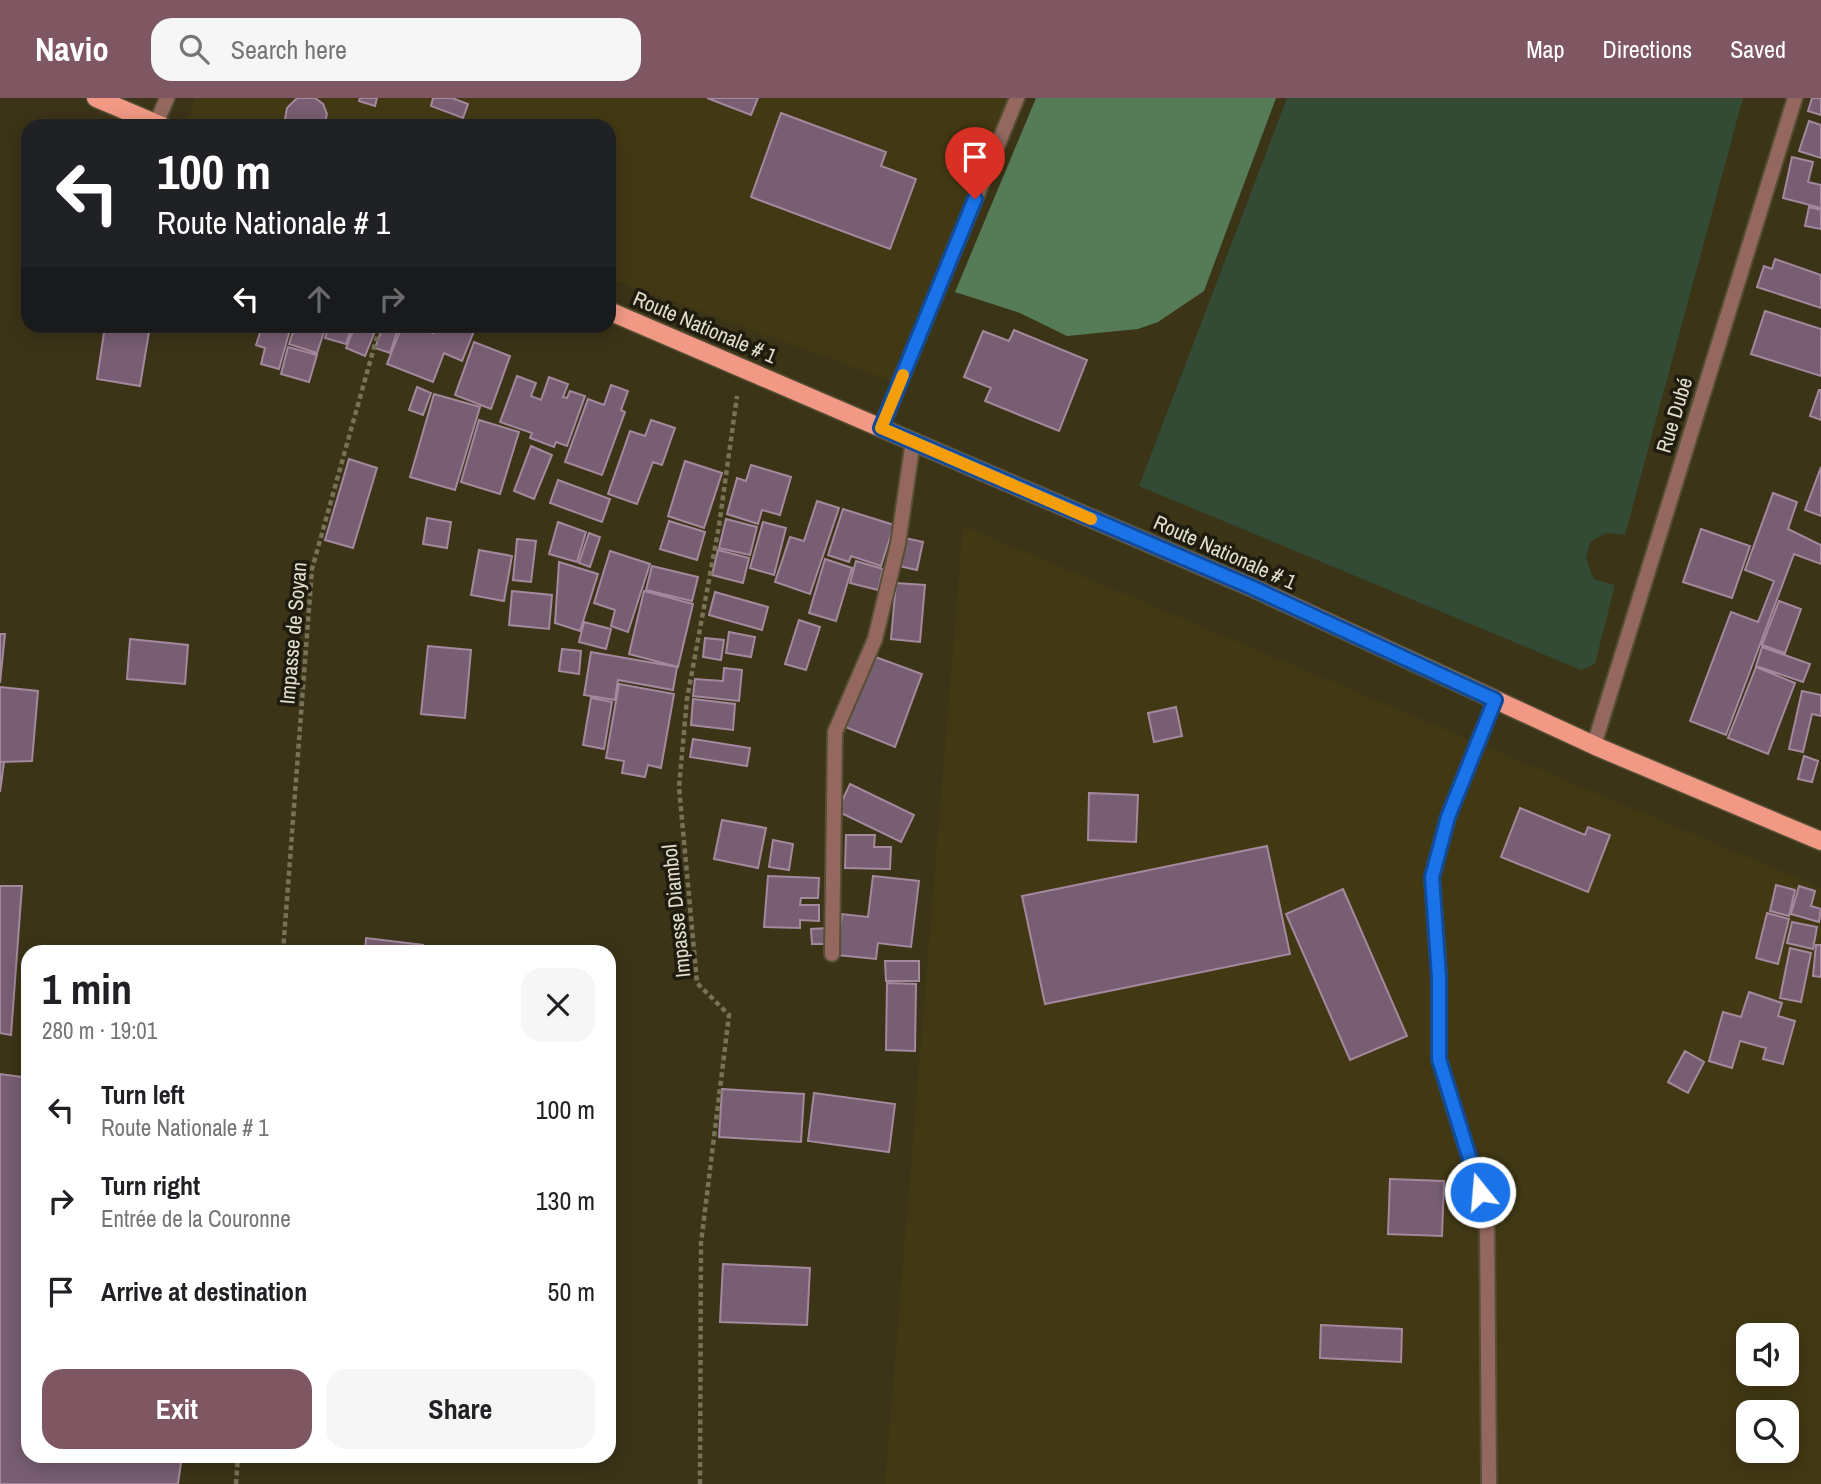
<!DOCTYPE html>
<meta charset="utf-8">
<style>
:root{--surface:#fff;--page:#f6f6f6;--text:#202124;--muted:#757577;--accent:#7e5762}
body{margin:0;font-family:"Archivo Narrow",sans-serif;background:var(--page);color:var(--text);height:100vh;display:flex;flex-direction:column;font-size:26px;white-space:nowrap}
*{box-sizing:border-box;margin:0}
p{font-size:23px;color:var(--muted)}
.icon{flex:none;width:38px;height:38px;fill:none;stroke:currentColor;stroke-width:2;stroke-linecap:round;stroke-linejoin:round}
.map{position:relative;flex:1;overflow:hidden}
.sheet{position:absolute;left:21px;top:847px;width:595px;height:518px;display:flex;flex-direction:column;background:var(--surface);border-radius:21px;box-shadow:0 4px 18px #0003}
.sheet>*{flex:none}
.banner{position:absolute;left:21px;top:21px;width:595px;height:214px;border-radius:21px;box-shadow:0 4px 18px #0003;background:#202124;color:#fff;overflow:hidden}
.tools{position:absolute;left:1736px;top:1225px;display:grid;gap:14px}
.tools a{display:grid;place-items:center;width:63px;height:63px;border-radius:14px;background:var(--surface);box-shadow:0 4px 18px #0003;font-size:35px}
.pin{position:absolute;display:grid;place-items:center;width:60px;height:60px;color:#fff;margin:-72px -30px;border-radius:50% 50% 50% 0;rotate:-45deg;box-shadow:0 0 7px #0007}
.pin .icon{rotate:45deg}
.me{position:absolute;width:77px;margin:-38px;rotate:343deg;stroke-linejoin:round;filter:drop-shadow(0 0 5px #0008)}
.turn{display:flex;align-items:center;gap:24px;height:147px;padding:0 21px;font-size:32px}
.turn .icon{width:91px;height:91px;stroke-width:2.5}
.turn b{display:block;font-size:49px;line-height:60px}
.lanes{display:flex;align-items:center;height:66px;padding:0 21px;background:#0003;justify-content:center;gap:35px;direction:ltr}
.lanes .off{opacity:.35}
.round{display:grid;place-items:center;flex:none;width:74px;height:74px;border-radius:21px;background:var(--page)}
.head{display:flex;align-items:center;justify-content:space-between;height:119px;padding:0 21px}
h1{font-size:42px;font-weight:800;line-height:52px}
.button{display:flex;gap:14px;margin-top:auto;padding:14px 21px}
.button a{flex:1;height:80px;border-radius:21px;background:var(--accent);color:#fff;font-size:28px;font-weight:800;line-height:80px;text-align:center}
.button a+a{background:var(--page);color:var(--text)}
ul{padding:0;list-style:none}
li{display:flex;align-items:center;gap:21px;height:91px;padding:0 21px}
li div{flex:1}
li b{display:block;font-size:26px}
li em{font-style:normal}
header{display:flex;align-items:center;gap:42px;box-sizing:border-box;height:98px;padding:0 35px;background:var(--accent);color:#fff}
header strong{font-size:33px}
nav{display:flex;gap:38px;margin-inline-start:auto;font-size:24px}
.search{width:490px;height:63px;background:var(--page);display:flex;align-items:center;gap:18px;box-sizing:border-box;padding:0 24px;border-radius:21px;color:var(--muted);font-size:26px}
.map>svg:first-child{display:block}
.built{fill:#423914;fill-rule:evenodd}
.green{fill:#334a34}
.forest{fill:#557c57}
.building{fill:#785e72;stroke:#a4889e;stroke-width:2}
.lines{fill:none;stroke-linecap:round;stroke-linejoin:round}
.service-casing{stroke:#564f34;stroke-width:18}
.minor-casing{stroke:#564f34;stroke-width:18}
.primary-casing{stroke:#564f34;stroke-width:21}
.path{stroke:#787259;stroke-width:4.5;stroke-dasharray:5 3.5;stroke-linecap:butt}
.service{stroke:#94685e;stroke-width:14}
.minor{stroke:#94685e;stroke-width:14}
.primary{stroke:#f29985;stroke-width:18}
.route-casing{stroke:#114b97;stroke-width:18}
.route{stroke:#1a73e8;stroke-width:12}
.slow{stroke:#f59e0b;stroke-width:12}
.labels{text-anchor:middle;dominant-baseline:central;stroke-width:7;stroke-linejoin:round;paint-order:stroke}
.street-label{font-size:21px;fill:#e2decd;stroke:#1f1c0f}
</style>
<header>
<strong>Navio</strong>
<div class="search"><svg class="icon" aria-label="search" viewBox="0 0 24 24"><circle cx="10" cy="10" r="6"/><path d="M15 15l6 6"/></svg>Search here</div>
<nav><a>Map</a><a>Directions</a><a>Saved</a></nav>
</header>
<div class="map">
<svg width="1821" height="1386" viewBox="0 0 1821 1386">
<rect width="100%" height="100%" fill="#3b3417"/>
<path class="built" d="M195,0H1026L906,288L609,180V28H195L186,25Z
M963,428L1821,790V1386H885ZM1748,1237H1787V1276H1748ZM1748,1314H1787V1353H1748Z"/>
<path class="green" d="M1287,0H1743L1625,437L1606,435L1590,444L1586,461L1594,481L1615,487L1595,566L1581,572L1139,388Z"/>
<path class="forest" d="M1036,0H1276L1204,193L1158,224L1138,231L1067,238L1020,215L955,194Z"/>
<path class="building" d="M297,0H315L323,6L327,16L324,28H288L285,21L287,10Z
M360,0H377L375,8L359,3Z
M433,0H452L468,6L463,20L431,8Z
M707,0H758L751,17Z
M1812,0H1821V17L1808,13Z
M781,15L886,54L881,68L916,81L890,151L751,99Z
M1809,23L1821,27V60L1799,53Z
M1792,59L1813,64L1808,84L1821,87V110L1783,100Z
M1809,109L1821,112V131L1805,128Z
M1775,161L1821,177V210L1757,189L1764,168L1772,171Z
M1765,213L1821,231V278L1751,256Z
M105,228H150L140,288L97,281Z
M237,228H258L256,234Z
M262,228H291L279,271L261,266L265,250L256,247Z
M295,228H326L317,255L289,246Z
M329,228H352L346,246L325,240Z
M355,228H377L365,258L346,250Z
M383,228H399L390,255L375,250Z
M402,228H415L433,235L436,228H476L462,263L444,255L433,284L387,266Z
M1014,232L1087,262L1059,333L985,303L991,290L964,279L983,233L1009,243Z
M474,244L510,258L491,311L455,297Z
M288,249L317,257L309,284L281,276Z
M517,278L536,285L531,298L541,302L549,279L568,286L563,299L567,300L570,293L585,298L567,348L556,344L554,349L530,340L532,335L500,324Z
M611,287L628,293L621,312L625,314L602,377L565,364L588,301L604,307Z
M417,289L431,295L423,317L409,312Z
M1819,292H1821V322L1810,318Z
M434,296L480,309L455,392L410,379Z
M479,322L519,334L500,396L461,384Z
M651,322L675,330L662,367L653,364L637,406L608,396L630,333L645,338Z
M531,348L552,357L534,401L514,393Z
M349,361L377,370L353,450L325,442Z
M685,363L722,375L704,430L668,418Z
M751,367L791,379L780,417L762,412L758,426L727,416L737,380L746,383Z
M1821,369V418L1805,412Z
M558,382L610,401L602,424L550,405Z
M1773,395L1797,404L1788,431L1821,447V466L1794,456L1726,637L1690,623L1731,514L1758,524L1774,483L1745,472Z
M817,403L839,410L810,496L775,484L790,439L804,443Z
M843,411L894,427L881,468L851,458L849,464L828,457Z
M427,420L451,424L447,450L423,446Z
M726,421L757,429L750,457L719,450Z
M669,423L705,434L697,462L660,451Z
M558,424L586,434L577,464L549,456Z
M763,424L786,430L774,477L750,470Z
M1701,431L1750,448L1732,500L1683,484Z
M589,435L600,439L590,469L579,465Z
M905,440L923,444L917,472L899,468Z
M517,441L536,443L531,484L513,482Z
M479,452L512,458L504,503L471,497Z
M718,452L749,460L743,485L712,477Z
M610,453L650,466L628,534L611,528L615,512L594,505Z
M825,461L852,470L836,523L809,515Z
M856,463L883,471L878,492L850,485Z
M559,464L598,476L580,533L555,525Z
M652,468L698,479L692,503L646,492Z
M896,485L925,487L920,544L891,541Z
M512,493L552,497L549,531L509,527Z
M644,493L693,506L678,569L629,556Z
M715,494L768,509L762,532L709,517Z
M1779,503L1801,511L1785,555L1762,547Z
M799,522L820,529L806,572L785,566Z
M584,524L611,531L606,551L579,544Z
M729,534L755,539L751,559L726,555Z
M0,536H5L0,585Z
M705,540L724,542L721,562L703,559Z
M130,541L188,547L185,586L127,581Z
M428,548L471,552L465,620L421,616Z
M1762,549L1810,566L1803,584L1756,568Z
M562,551L581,553L579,576L559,573Z
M591,554L677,569L673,592L618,582L615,602L584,597Z
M870,557L922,576L895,649L843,628Z
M1756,569L1795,585L1768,656L1728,640Z
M724,570L742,572L739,603L693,598L695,581L723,583Z
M619,586L674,596L661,670L648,667L645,679L622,675L624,663L606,660Z
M0,589L38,593L32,663L0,664Z
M1802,593L1821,597V618L1812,616L1803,654L1789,651Z
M591,600L612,604L604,651L583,647Z
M693,601L735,606L733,632L691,627Z
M1176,609L1182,638L1154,644L1148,615Z
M693,641L750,650L747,668L690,659Z
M1804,658L1818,663L1812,684L1798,681Z
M0,664H4L0,694Z
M850,686L914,717L901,744L837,713Z
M1089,695L1138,697L1136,744L1088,742Z
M1520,710L1585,737L1588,729L1610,737L1588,794L1501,759Z
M722,722L766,730L758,770L714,761Z
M846,737H875L874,749H891L890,771L845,770Z
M773,742L793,746L789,772L769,769Z
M1267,748L1290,856L1045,906L1022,798Z
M768,778L819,780L818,800H801L800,807H819V823L800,822V830L764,829Z
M873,778L919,783L911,849L878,845L876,861L837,857L842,816L868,819Z
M1776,787L1795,792L1789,818L1770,813Z
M0,788H22L11,937L0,935Z
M1799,788L1815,793L1811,808L1821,811L1819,824L1791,816Z
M1343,791L1407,938L1350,962L1286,816Z
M1767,815L1789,821L1778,866L1756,860Z
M1792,824L1817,829L1813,851L1787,845Z
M828,830V846H812L811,831Z
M366,840L423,847V854H365Z
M1816,847H1821V879L1813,878Z
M1790,850L1811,855L1801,904L1780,900Z
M885,863H919V883H886Z
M887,885L916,886L915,953L886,952Z
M1749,894L1782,905L1778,918L1795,923L1783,966L1763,961L1766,950L1740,943L1732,970L1709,963L1723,914L1741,919Z
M28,916V1358H182L178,1386H0V976L22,979Z
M1685,953L1704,964L1688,995L1668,984Z
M722,991L804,996L801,1044L719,1039Z
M814,995L895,1006L889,1054L808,1043Z
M1390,1081L1444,1083L1442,1138L1388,1136Z
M723,1166L810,1170L807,1227L720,1224Z
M1321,1227L1402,1231L1401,1264L1320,1260Z"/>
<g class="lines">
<defs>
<path id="service" d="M881,330L1017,0
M1489,1386L1487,1118L1439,961V879L1432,779L1448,719L1495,602"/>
<path id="minor" d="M156,26L167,0
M1594,647L1795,0
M832,856L835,634L875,541L898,446L913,343"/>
<path id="primary" d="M96,0L162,28
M609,213L1251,489L1600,650L1821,743"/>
</defs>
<use href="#service" class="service-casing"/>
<use href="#minor" class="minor-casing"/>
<use href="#primary" class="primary-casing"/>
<path class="path" d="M283,854L312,471L380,228
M236,1386L238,1358
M700,1386L701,1145L729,917L697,885L679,689L687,601L719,428L737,298"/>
<use href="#service" class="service"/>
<use href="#minor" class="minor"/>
<use href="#primary" class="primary"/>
</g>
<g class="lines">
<defs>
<path id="route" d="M975,101L881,330L1251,489L1495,602L1448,719L1432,779L1439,879V961L1480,1094"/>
</defs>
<use href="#route" class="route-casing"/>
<use href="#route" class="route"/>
<path class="slow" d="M903,277L881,330L1091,421"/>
</g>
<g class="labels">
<g class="street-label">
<text transform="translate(705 229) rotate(23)">Route Nationale # 1</text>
<text transform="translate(1674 317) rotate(-73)">Rue Dubé</text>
<text transform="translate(1225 454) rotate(24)">Route Nationale # 1</text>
<text transform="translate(293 535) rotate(-85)">Impasse de Soyan</text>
<text transform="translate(676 813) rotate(-96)">Impasse Diambol</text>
</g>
</g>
</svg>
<div class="tools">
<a><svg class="icon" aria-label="sound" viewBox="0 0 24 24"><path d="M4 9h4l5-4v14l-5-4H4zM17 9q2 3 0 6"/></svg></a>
<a><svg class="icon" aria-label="search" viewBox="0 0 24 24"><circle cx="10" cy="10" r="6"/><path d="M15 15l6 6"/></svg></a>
</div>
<div class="pin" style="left:975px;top:101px;background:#d93025"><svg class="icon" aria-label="arrive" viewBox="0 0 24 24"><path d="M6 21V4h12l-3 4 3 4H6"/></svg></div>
<svg class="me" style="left:1480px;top:1094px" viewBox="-20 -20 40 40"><circle r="17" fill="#1a73e8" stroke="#fff" stroke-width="3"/><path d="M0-11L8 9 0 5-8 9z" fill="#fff"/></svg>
<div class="banner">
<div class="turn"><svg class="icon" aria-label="left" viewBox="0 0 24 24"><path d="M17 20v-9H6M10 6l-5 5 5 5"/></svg><div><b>100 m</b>Route Nationale # 1</div></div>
<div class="lanes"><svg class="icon" aria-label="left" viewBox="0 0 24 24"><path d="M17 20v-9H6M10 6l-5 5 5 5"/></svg><svg class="icon off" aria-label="ahead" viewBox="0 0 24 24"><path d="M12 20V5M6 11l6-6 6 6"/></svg><svg class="icon off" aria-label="right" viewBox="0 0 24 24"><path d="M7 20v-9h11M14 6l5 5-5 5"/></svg></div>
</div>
<section class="sheet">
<div class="head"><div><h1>1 min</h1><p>280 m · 19:01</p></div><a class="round"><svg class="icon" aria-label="close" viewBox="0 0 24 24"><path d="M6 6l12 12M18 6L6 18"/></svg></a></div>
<ul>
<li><svg class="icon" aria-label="left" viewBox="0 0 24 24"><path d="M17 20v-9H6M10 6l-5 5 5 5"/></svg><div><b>Turn left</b><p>Route Nationale # 1</p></div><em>100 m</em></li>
<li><svg class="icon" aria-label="right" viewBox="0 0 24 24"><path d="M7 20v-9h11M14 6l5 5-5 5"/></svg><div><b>Turn right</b><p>Entrée de la Couronne</p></div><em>130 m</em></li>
<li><svg class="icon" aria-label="arrive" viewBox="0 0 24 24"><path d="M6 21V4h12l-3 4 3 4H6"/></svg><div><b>Arrive at destination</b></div><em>50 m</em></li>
</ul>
<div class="button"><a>Exit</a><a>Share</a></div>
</section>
</div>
